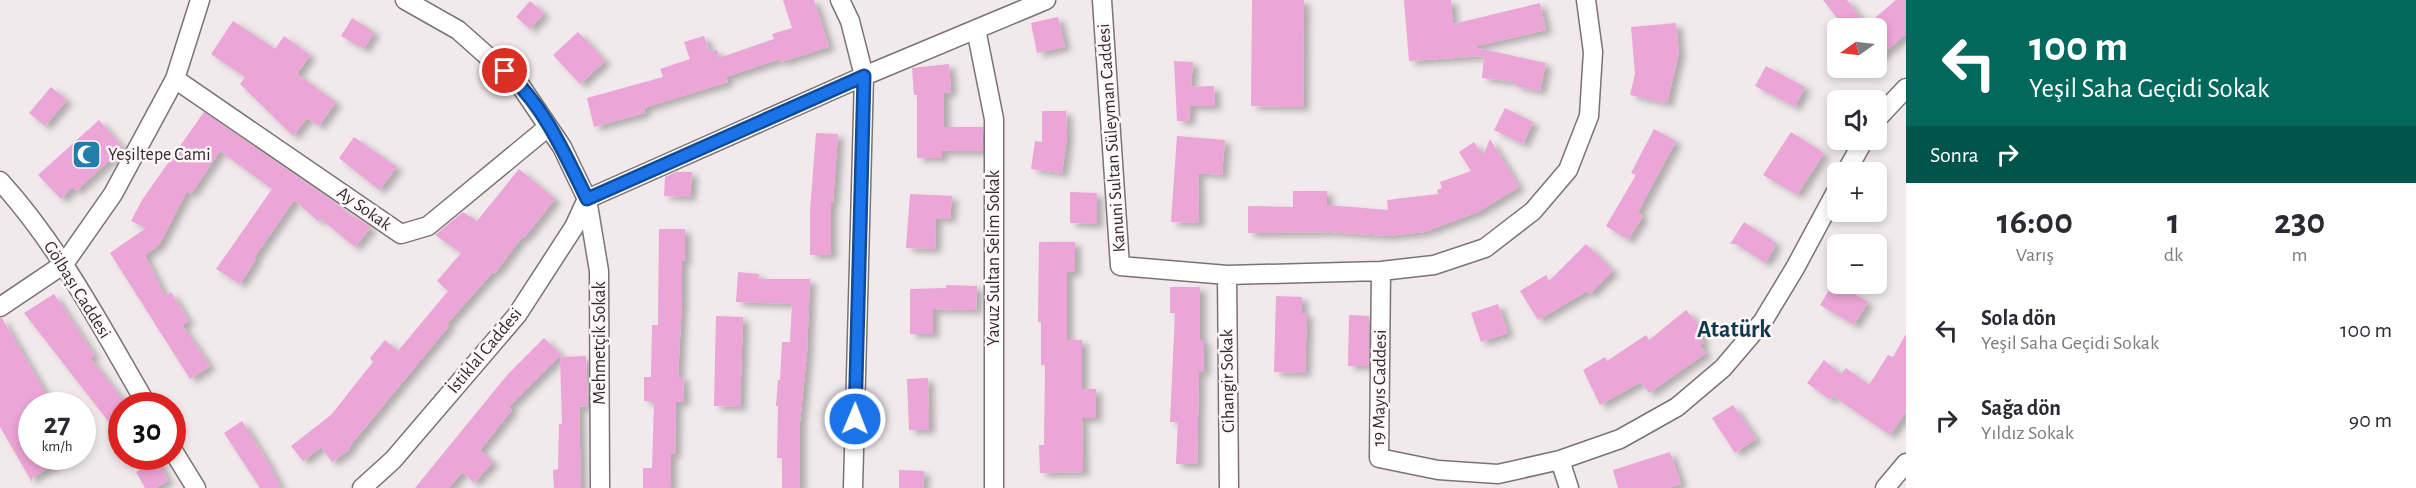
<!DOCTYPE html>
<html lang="tr">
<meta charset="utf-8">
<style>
:root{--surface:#fff;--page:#f7f7f7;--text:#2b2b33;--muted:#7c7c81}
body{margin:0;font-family:"Alegreya Sans",sans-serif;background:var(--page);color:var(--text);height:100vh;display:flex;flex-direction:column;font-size:22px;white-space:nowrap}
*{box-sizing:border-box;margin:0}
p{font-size:20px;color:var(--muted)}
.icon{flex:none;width:33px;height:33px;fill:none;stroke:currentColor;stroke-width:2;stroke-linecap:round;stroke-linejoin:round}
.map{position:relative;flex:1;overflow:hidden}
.side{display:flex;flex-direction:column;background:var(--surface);width:510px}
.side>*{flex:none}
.hud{background:#00695c;color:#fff;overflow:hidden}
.needle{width:39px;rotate:256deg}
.fabs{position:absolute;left:1827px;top:18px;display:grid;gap:12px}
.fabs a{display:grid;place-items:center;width:60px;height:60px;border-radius:9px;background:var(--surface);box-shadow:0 3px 9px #0003;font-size:30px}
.speed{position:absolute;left:18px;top:392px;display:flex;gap:12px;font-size:30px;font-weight:700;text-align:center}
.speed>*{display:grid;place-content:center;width:78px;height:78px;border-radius:50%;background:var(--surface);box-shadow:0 3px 9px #0003;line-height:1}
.speed small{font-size:15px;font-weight:400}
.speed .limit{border:9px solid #d22;background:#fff;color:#111}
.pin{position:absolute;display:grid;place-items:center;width:51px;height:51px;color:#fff;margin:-26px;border:3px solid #fff;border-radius:50%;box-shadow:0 2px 6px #0007}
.me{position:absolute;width:66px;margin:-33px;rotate:1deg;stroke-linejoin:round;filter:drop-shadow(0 0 4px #0008)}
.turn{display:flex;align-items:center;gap:21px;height:126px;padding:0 24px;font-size:27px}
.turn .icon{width:78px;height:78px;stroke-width:2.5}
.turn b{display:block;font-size:42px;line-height:51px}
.then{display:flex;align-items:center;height:57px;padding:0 24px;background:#0003;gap:12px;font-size:22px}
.eta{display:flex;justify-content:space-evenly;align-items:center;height:102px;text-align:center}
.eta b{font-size:36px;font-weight:700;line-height:42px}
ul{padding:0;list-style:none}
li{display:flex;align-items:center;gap:18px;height:90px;padding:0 24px}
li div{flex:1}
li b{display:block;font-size:22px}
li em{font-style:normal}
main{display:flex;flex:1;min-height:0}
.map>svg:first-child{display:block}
.building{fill:#eba5d6;filter:url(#shadow)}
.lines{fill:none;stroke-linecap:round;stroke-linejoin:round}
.street-casing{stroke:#7a7374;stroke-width:21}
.street{stroke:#fff;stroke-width:18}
.route-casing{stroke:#114b97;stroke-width:15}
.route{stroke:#1a73e8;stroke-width:10}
.labels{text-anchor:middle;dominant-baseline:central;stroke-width:5;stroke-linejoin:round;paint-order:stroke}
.street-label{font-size:18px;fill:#2e2b2c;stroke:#fff7f8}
.poi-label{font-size:18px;fill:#2e2b2c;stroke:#fff7f8;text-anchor:start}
.district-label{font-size:24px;font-weight:bold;fill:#0e394f;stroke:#fff7f8}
</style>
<main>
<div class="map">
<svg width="1906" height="488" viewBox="0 0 1906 488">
<defs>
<filter id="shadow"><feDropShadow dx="6" dy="4" stdDeviation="3" flood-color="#0004"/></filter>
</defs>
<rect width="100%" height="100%" fill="#f1e9eb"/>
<path class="building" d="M783,0H814L829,47L781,62L780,59L726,77L728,82L644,108L645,113L594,127L587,98L663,77L660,69L690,59L684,42L704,36L710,52L717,50L719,58L774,39L772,34L792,28Z
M1252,0H1304L1303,107L1251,106Z
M1404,0H1451L1453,24L1540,3L1546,30L1473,47L1546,63L1540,91L1515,86L1516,82L1482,78L1484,56L1409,61Z
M1823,0H1847L1868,28H1845Z
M1896,0H1906V34L1876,60V17Z
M530,1L544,13L530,29L516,17Z
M1058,17L1065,47L1037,53L1031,23Z
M352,18L374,32L364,49L341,36Z
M233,21L275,49L284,36L310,55L297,74L336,102L319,126L307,118L293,136L240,84L245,77L211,54Z
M1676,23L1679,53L1667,103L1630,95L1635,74L1631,27Z
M578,32L605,61L580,84L553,55Z
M1174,61L1193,62L1191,87L1214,86L1215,106H1190L1189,121H1177Z
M949,64L951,92L944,93V127H983V151H942V158H917V95H914L912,68Z
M1766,66L1805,87L1795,107L1755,86Z
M51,87L67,100L45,126L29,113Z
M1505,108L1533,122L1523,144L1494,130Z
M1042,111H1066L1067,138L1062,173L1031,169L1035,141L1042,142Z
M204,112L336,203L353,217L354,216L371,227L355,247L320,218L318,221L294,200L254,258L256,259L240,284L216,269L272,189L220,151L191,194L187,191L159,245L145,255L165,296L171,292L189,321L182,325L210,366L190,379L110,253L146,228L131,221L142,200Z
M99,120L123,148L76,191L73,187L61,199L38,175Z
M1654,129L1676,141L1638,212L1643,216L1628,240L1606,226L1636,175L1631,173Z
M1791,132L1824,153L1797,195L1763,175Z
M816,133L838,134L833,202H831V255H810V211Z
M1177,136L1225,140L1222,175L1198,173L1199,223L1171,222Z
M354,137L397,167L379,190L339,158Z
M1490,139L1519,187L1478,212L1424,232L1387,236L1330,232L1248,233V206L1293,207V191H1327V205L1388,210L1387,200L1438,194L1437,190L1442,188L1440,182L1471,171L1459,152L1474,142L1483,156Z
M519,169L555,199L524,238L522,237L495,273L493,272L447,324L449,326L349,447L350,449L332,462L321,447L303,461L291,446L331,415L373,362L370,358L385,340L398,351L448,291L437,281L461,253L435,235L463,212L477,221Z
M676,172H692L690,197L664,196L665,177Z
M1070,192L1097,193V224L1070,223Z
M910,194L952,196L950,219L936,218L935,249L906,248Z
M1744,222L1778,244H1771L1775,247L1765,263L1736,244H1730Z
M659,229H685V261H682V300L678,377H683L684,402H676L675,454L671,453V488H643V468H652L654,402L644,401V377H651L652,325H658Z
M1039,242H1075V272H1067V340H1082V389H1096V418H1082L1083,472L1040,473L1039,445H1044L1045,365H1041V322H1038Z
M1586,244L1613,271L1590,294L1587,291L1538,320L1520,291L1546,275L1549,281Z
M738,272L759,274L758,279H810L807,353L800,422V488H782V458H777L778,406H776L778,380H780L782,342H790L792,304L736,302Z
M1834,282L1868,302L1854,325L1820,305Z
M946,285L977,286L976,310L933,309V334H910V289L946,288Z
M1170,287H1200V340H1204V372H1199L1197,464H1176L1178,422H1170L1175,313H1170Z
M54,294L94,355L90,358L122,399V439L24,313Z
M1276,296L1302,297V313L1307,314L1305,373L1274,372Z
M1498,304L1508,333L1481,342L1471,313Z
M1686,310L1704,331L1699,336L1704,342L1700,346L1706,353L1649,393L1641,382L1600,405L1583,370L1605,357L1607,361L1646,335L1649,340Z
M1349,315L1369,316V366H1348Z
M716,316L743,317L740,407L714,406Z
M0,318H2L46,394L23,408L32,422V456H69L32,478V482L0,427Z
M1906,334V412L1890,435L1833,396L1830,400L1807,383L1824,360L1841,374L1846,368L1869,385L1888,355L1893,357Z
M544,338L561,355L509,407L512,410L480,450L493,462L474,483L462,472L449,488H415L508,374Z
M586,356L588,406L579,407L581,488H554L553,470L558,469L559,424H562L560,357Z
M928,378L929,430H909L907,379Z
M1733,405L1756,439L1735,453L1712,418Z
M242,421L267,461L281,488H260L224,433Z
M1670,452L1681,484L1669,488H1618L1613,470Z
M157,460L168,481L155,488H145L136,472Z
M899,470L924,471L923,488H899Z"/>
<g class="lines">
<defs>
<path id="street" d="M405,0L458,30L520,85L562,147L587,199L599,271L600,488
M840,0L850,21L864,76L853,488
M1102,0L1120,266L1227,275L1381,271L1434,265L1485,248L1533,211L1568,170L1589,116L1593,52L1586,0
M976,29L994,119V488
M175,79L401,234L428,226L548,127
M1876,120L1906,88
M1846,172L1864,140
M0,181C60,247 102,328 147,405
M587,199L864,76L1046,0
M1381,271L1379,458L1438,470L1498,474L1560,460L1620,439L1677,407L1723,368L1763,321L1795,268L1838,188
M1227,275L1229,488
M0,307L64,264L113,194L175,79L200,0
M172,449L196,488
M1560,460L1569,488
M362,488L393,460L517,315L574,227L587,199
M1885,488L1906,463"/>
</defs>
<use href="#street" class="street-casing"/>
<use href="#street" class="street"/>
</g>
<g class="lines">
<defs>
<path id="route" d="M505,71C543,104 565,154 587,199L864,76L855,419"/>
</defs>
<use href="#route" class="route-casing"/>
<use href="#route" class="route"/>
</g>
<defs>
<symbol id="mosque-square" viewBox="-11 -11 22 22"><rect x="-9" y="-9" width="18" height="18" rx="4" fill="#227eab" stroke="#fff7f8"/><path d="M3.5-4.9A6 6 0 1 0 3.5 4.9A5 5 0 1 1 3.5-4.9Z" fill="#fff"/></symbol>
</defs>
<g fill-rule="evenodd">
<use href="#mosque-square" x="70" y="138" width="33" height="33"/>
</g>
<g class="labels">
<g class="street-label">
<text transform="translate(1112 138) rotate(-94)">Kanuni Sultan Süleyman Caddesi</text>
<text transform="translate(364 209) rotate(35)">Ay Sokak</text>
<text transform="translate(994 258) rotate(-90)">Yavuz Sultan Selim Sokak</text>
<text transform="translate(77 290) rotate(58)">Gölbaşı Caddesi</text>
<text transform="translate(600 343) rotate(-90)">Mehmetçik Sokak</text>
<text transform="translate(485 351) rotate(-50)">İstiklal Caddesi</text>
<text transform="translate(1228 381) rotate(-91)">Cihangir Sokak</text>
<text transform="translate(1380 388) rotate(-89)">19 Mayıs Caddesi</text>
</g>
<g class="poi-label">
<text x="108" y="155">Yeşiltepe Cami</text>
</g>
<g class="district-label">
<text x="1734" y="330">Atatürk</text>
</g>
</g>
</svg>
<div class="fabs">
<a><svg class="needle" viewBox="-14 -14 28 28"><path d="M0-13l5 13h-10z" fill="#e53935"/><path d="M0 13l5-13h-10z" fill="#7c7c81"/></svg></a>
<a><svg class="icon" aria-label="sound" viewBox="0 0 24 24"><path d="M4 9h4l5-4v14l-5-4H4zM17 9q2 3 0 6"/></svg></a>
<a>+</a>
<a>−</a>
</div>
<div class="speed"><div>27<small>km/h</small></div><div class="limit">30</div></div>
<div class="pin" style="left:505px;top:71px;background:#d93025"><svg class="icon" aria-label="arrive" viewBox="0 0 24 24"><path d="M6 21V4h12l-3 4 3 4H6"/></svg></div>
<svg class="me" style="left:855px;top:419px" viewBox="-20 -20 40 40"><circle r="17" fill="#1a73e8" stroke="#fff" stroke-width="3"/><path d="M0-11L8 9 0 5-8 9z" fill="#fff"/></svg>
</div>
<section class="side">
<div class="hud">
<div class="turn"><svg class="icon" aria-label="left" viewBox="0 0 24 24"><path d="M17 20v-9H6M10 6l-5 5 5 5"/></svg><div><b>100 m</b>Yeşil Saha Geçidi Sokak</div></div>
<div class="then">Sonra<svg class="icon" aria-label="right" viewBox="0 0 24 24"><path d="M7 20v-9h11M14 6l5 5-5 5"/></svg></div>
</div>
<div class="eta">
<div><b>16:00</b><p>Varış</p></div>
<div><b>1</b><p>dk</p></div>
<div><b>230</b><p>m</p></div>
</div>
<ul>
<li><svg class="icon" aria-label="left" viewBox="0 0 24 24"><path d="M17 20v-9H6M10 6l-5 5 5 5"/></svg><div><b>Sola dön</b><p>Yeşil Saha Geçidi Sokak</p></div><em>100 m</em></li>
<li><svg class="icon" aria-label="right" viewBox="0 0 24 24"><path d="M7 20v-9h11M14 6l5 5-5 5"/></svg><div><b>Sağa dön</b><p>Yıldız Sokak</p></div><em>90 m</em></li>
</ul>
</section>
</main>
